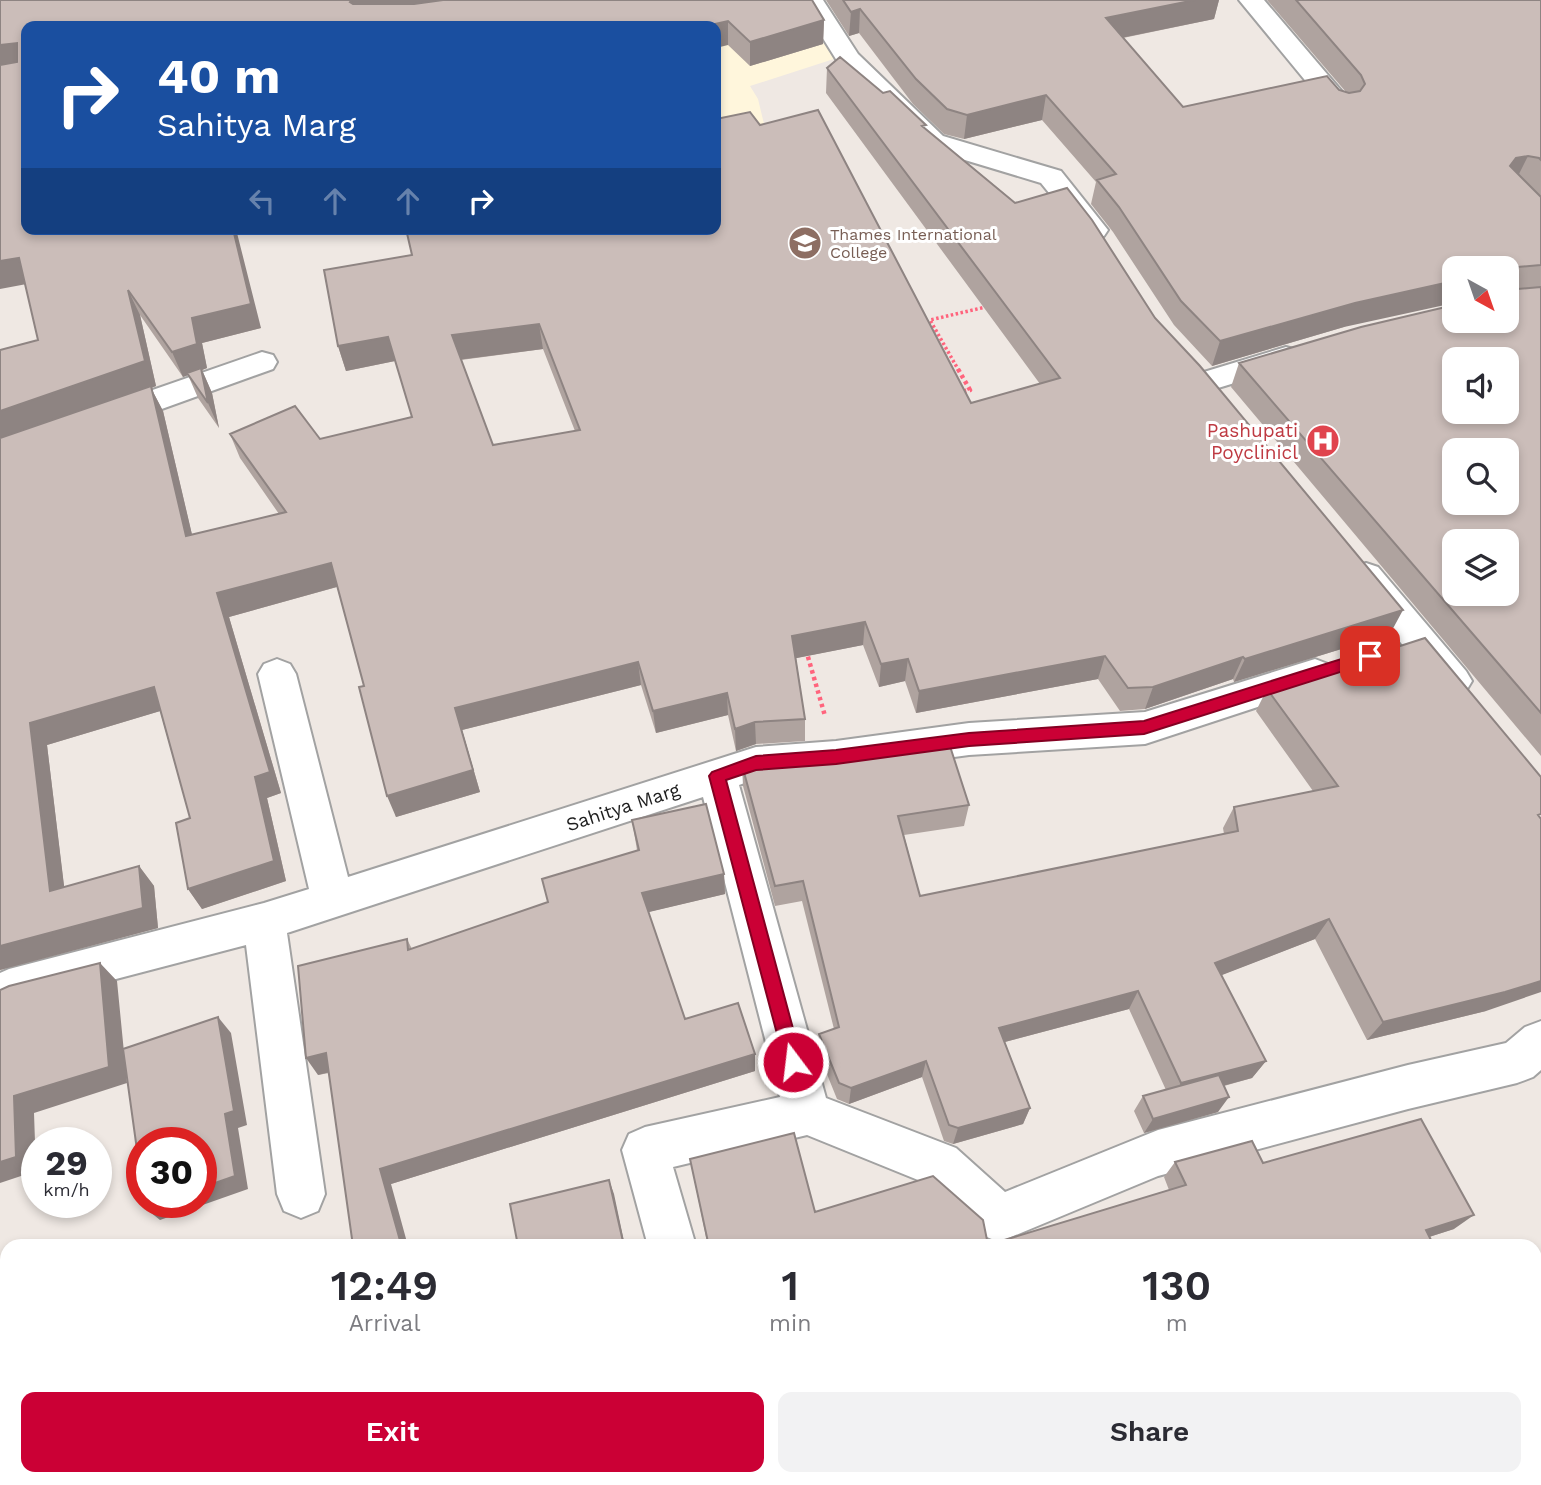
<!DOCTYPE html>
<style>
:root{--surface:#fff;--page:#f2f2f3;--text:#2b2b33;--muted:#7c7c81;--accent:#cb0035}
body{margin:0;font-family:"Work Sans",sans-serif;background:var(--page);color:var(--text);height:100vh;display:flex;flex-direction:column;font-size:26px;white-space:nowrap}
*{box-sizing:border-box;margin:0}
p{font-size:23px;color:var(--muted)}
.icon{flex:none;width:38px;height:38px;fill:none;stroke:currentColor;stroke-width:2;stroke-linecap:round;stroke-linejoin:round}
.map{position:relative;flex:1;overflow:hidden}
.sheet{position:absolute;left:0px;top:1239px;width:1542px;height:247px;display:flex;flex-direction:column;background:var(--surface);border-radius:21px 21px 0 0;box-shadow:0 4px 10px #0003}
.sheet>*{flex:none}
.top-card{position:absolute;left:21px;top:21px;width:700px;height:214px;border-radius:14px;box-shadow:0 4px 10px #0003;background:#1a4fa0;color:#fff;overflow:hidden}
.needle{width:46px;rotate:140deg}
.controls{position:absolute;left:1442px;top:256px;display:grid;gap:14px}
.controls a{display:grid;place-items:center;width:77px;height:77px;border-radius:14px;background:var(--surface);box-shadow:0 4px 10px #0003;font-size:35px}
.speed{position:absolute;left:21px;top:1127px;display:flex;gap:14px;font-size:35px;font-weight:700;text-align:center}
.speed>*{display:grid;place-content:center;width:91px;height:91px;border-radius:50%;background:var(--surface);box-shadow:0 4px 10px #0003;line-height:1}
.speed small{font-size:18px;font-weight:400}
.speed .limit{border:10px solid #d22;background:#fff;color:#111}
.pin{position:absolute;display:grid;place-items:center;width:60px;height:60px;color:#fff;margin:-30px;border-radius:14px;box-shadow:0 4px 10px #0006}
.me{position:absolute;width:77px;margin:-38px;rotate:345deg;stroke-linejoin:round;filter:drop-shadow(0 0 5px #0008)}
.turn{display:flex;align-items:center;gap:24px;height:147px;padding:0 21px;font-size:32px}
.turn .icon{width:91px;height:91px;stroke-width:2.5}
.turn b{display:block;font-size:49px;line-height:60px}
.lanes{display:flex;align-items:center;height:66px;padding:0 21px;background:#0003;justify-content:center;gap:35px;direction:ltr}
.lanes .off{opacity:.35}
.eta{display:flex;justify-content:space-evenly;align-items:center;height:119px;text-align:center}
.eta b{font-size:42px;font-weight:600;line-height:49px}
.button{display:flex;gap:14px;margin-top:auto;padding:14px 21px}
.button a{flex:1;height:80px;border-radius:14px;background:var(--accent);color:#fff;font-size:28px;font-weight:600;line-height:80px;text-align:center}
.button a+a{background:var(--page);color:var(--text)}
.map>svg:first-child{display:block}
.education{fill:#fff6dc}
.lines{fill:none;stroke-linecap:round;stroke-linejoin:round}
.minor-casing{stroke:#a2a2a2;stroke-width:4}
.path-far1{stroke:#ff647d;stroke-width:3.5;stroke-dasharray:2.5 2.5;stroke-linecap:butt}
.path{stroke:#ff647d;stroke-width:4.5;stroke-dasharray:3.5 3.5;stroke-linecap:butt}
.minor{fill:#fff;fill-rule:evenodd}
.wall{fill:#afa39f;fill-rule:evenodd}
.shaded-wall{fill:#8e8482}
.building{fill:#cbbdb9;stroke:#8e8482;stroke-width:2;fill-rule:evenodd}
.route{fill:#cb0035;stroke:#840022;stroke-width:2}
.labels{text-anchor:middle;dominant-baseline:central;stroke-width:6;stroke-linejoin:round;paint-order:stroke}
.far-education-label{font-size:16px;fill:#785e54;stroke:#fff;text-anchor:start}
.health-label{font-size:19px;fill:#be3a42;stroke:#fff;text-anchor:end}
.street-label{font-size:19px;fill:#1e1e1e;stroke:#fff}
</style>
<div class="map">
<svg width="1541" height="1485" viewBox="0 0 1541 1485">
<rect width="100%" height="100%" fill="#efe8e3"/>
<path class="education" d="M814,35L840,57L750,86L758,99L764,124L716,160V36Z"/>
<g class="lines">
<defs>
<path id="minor" d="M799,0H823L858,54L943,136L1061,171L1108,230L1104,236L1094,239L1084,236L1041,183L925,148L839,64Z
M1239,0H1264L1350,101L1354,107L1350,113L1341,115L1332,113Z
M1286,347L1297,350L1301,357L1297,364L1205,392L1194,389L1189,382L1194,375Z
M262,352L273,355L277,362L273,369L109,428L98,425L93,417L98,409Z
M1366,563L1378,567L1466,671L1472,681L1466,691L1453,696L1440,691L1354,585L1348,576L1354,567Z
M277,659L290,664L296,674L348,877L756,747L836,741L969,723L1145,712L1315,659L1328,664L1334,674L1328,684L1145,744L969,755L836,773L756,779L739,785L826,1098L956,1148L1005,1192L1158,1130L1408,1065L1506,1043L1525,1027L1541,1021V1070L1533,1077L1517,1083L1408,1109L1158,1176L999,1242L982,1235L923,1182L807,1135L673,1167L696,1246H648L622,1150L629,1134L645,1127L780,1097L703,797L287,933L325,1194L318,1211L301,1218L284,1211L277,1194L246,945L28,1002L0,1013V973L9,969L264,903L309,889L258,674L264,664Z
M710,1479H763L765,1485H711Z"/>
</defs>
<use href="#minor" class="minor-casing"/>
<path class="path-far1" d="M959,371L930,320L990,306"/>
<path class="path" d="M958,369L970,390L960,392
M806,650L825,716"/>
<use href="#minor" class="minor"/>
</g>
<path class="wall" d="M0,0L824,20L823,44L750,66L728,45L26,26L261,328L202,343L207,368L202,370L212,393L219,428L198,398L188,375L183,377L140,315L156,386L151,388L163,411L192,535L279,514L240,458L230,434L320,439L412,418L395,361L346,371L338,346L412,255L760,125L971,403L1040,384L826,93L827,68L925,128L1155,318L1390,634L1234,682L1233,679L1145,709L1120,711L1098,679L916,713L905,681L879,687L863,645L796,658L805,719V741L756,744L736,751L728,715L656,733L641,685L462,730L480,792L396,817L364,686L337,587L229,617L281,793L267,798L286,881L202,909L188,889L190,818L160,711L47,745L64,887L139,866L154,886L158,928L0,970V350L38,340ZM543,349L575,431L493,445L461,360Z
M826,0H1219L1214,19L1123,38L1183,107L1339,90L1346,92L1267,0H1541V756L1231,387L1239,363L1507,320V268H1454L1344,327L1212,366L1174,325L1113,232L1091,204L1096,182L1042,120L964,139L944,134L913,104L859,33L849,36Z
M1267,689L1541,777L1486,1011L1367,1040L1315,939L1221,975L1266,1061L1252,1078L1224,1086L1218,1112L1144,1133L1134,1111L1143,1096L1166,1090L1129,1009L1005,1042L1030,1108L1023,1124L953,1144L944,1141L922,1077L849,1104L837,1099L818,1052L819,1034L834,1029L802,901L775,906L743,786L742,765L812,761L969,805L964,826L904,835L920,896L1224,834L1223,828L1234,807L1313,791L1256,711Z
M632,820L724,874L725,894L648,912L685,1019L755,1054V1071L391,1184L329,1073L318,1075L407,939L412,949L548,902L637,850Z
M690,1159L815,1212L988,1245L1169,1190L1164,1177L1175,1162L1263,1163L1454,1229L1429,1237L1434,1246H695L707,1242Z
M811,1479H875L861,1485H813Z
M931,1479H1313L1315,1485H933Z"/>
<path class="shaded-wall" d="M352,0H481L370,16L350,2Z
M1195,0H1219L1214,19L1101,42L1106,18Z
M860,9L859,33L849,36L851,12Z
M824,20L823,44L750,66V42Z
M728,21V45L716,48V26H706Z
M17,43L26,64L0,71V45Z
M1046,95L1042,120L964,139L967,115Z
M1528,156L1516,180L1510,166L1516,158Z
M233,229H236L261,328L202,343L207,368L202,370L212,393L219,428L208,403L202,370L183,377L172,352L192,318Z
M19,258L32,283L0,289V261Z
M1454,281V303L1344,327L1212,366L1220,341L1355,303Z
M128,290L140,315L156,386L151,388L163,411L198,560L0,440V411Z
M539,324L543,349L457,360L452,335Z
M388,337L395,361L346,371L338,346Z
M331,563L340,586L229,617L281,793L267,798L286,881L202,909L188,889L255,777L217,593Z
M1403,610L1390,634L1234,682L1245,659Z
M865,622L863,645L792,659V636Z
M1105,656L1098,679L916,713L919,691Z
M1243,657L1233,679L1145,709L1153,687Z
M908,659L905,681L879,687L881,664Z
M638,662L641,685L462,730L480,792L396,817L387,796L455,708Z
M154,687L167,709L47,745L67,910L50,891L30,723Z
M727,693L728,715L656,733L653,711Z
M755,722L756,744L736,751L735,729Z
M139,866L154,886L158,928L0,970V946Z
M724,874L725,894L645,913L642,893Z
M1329,919L1315,939L1204,982L1215,963Z
M100,963L117,981L127,1083L34,1113L36,1171L0,1183V1162L14,1096Z
M1541,981V992L1486,1011L1367,1040L1383,1022Z
M1138,991L1129,1009L993,1045L999,1028Z
M218,1017L231,1033L247,1125L238,1128L248,1189L160,1220L145,1208L162,1202H201V1188L225,1114Z
M326,1053L338,1070L318,1075L306,1058Z
M755,1054V1071L391,1184L408,1246H396L380,1169Z
M926,1061L922,1077L849,1104L851,1088Z
M1266,1061L1252,1078L1170,1100L1181,1083Z
M1229,1097L1218,1112L1144,1133L1153,1119Z
M1030,1108L1023,1124L953,1144L958,1128Z
M609,1180L614,1194L625,1246H624Z
M1474,1215L1454,1229L1407,1244L1426,1230Z
M7,1393V1413L3,1414L0,1413V1396Z
M285,1479H318L302,1485H269Z
M862,1479H875L861,1485H848Z"/>
<path class="building" d="M0,0H352L350,2L353,4H414L443,0H812L824,20L750,42L728,21L706,26H26V229H233L251,304L192,318L197,344L172,352L128,290L145,361L0,411V350L38,340L19,258L0,261V65L17,62V43L0,45Z
M843,0H1195L1106,18L1183,107L1327,76L1339,90L1349,93L1360,91L1365,84L1361,75L1296,0H1541V160L1539,158L1528,156L1516,158L1510,166L1541,197V265L1518,267V289L1541,287V713L1239,363L1361,327L1454,305V320H1507V268H1454V281L1355,303L1220,341L1181,301L1119,207L1097,180L1116,174L1046,95L967,115L947,109L916,79L860,9L851,12ZM1454,359H1507V411H1454ZM1454,450H1507V502H1454ZM1454,541H1507V593H1454Z
M840,57L883,93L890,91L926,125L922,126L1015,203L1067,188L1092,220L1155,318L1200,366L1403,610L1245,659L1243,657L1153,687L1128,688L1105,656L919,691L908,659L881,664L865,622L792,636L805,719L755,722L735,729L727,693L653,711L638,662L455,708L473,770L387,796L359,687L364,686L331,563L217,593L270,772L255,777L274,861L188,889L176,823L190,818L154,687L30,723L50,891L139,866L143,908L0,946V438L151,386L186,536L286,512L230,434L295,406L320,439L412,417L388,337L338,346L324,270L412,255L406,229H716V119L750,112L760,125L818,110L971,403L1060,378L827,68ZM539,324L580,430L493,445L452,335Z
M201,368L208,403L187,373Z
M1425,638L1541,777V814L1538,815L1541,819V981L1505,992L1383,1022L1329,919L1215,963L1266,1061L1181,1083L1138,991L999,1028L1030,1108L958,1128L949,1125L926,1061L851,1088L839,1083L819,1034L839,1027L803,881L775,886L742,765L756,760L811,756L812,761L948,740L969,805L898,816L920,896L1238,831L1234,807L1338,786L1267,689Z
M706,804L724,874L642,893L685,1019L738,1003L755,1054L380,1169L401,1244L396,1246H353L326,1053L306,1058L298,966L407,939L408,950L548,902L542,879L639,850L632,820Z
M100,963L109,1067L14,1096L16,1157L0,1162V990L9,986Z
M218,1017L234,1111L225,1114L235,1176L201,1188V1143H142V1186L123,1049Z
M1219,1075L1229,1097L1153,1119L1143,1096Z
M1421,1119L1474,1215L1426,1230L1434,1246H695L708,1242L690,1159L794,1133L815,1212L933,1176L983,1220L988,1245L1186,1185L1175,1162L1252,1141L1263,1163Z
M609,1180L624,1246H518L510,1204Z
M144,1202H162L145,1208Z
M7,1301V1393L0,1396V1304Z
M92,1479H285L269,1485H78Z
M467,1479H686L687,1485H468Z
M815,1479H862L848,1485H817Z
M939,1479H1313L1315,1485H941Z"/>
<path class="route" d="M1370,650L1378,656L1375,661L1144,734L969,746L836,764L756,770L726,780L802,1062L799,1068L793,1070L786,1068L709,776L712,772L756,756L836,750L969,733L1144,721Z"/>
<defs>
<symbol id="university-disc" viewBox="-11 -11 22 22"><circle r="9.5" fill="#8d6e63" stroke="#fff"/><path d="M0-5L7-2L0 1L-7-2ZM-4 1L0 2.5L4 1V4Q0 6-4 4Z" fill="#fff"/></symbol>
<symbol id="hospital-disc" viewBox="-11 -11 22 22"><circle r="9.5" fill="#e0444e" stroke="#fff"/><path d="M-5-5h3v3.5h4V-5h3V5h-3V1.5h-4V5h-3Z" fill="#fff"/></symbol>
</defs>
<g fill-rule="evenodd">
<use href="#university-disc" x="786" y="224" width="38" height="38"/>
<use href="#hospital-disc" x="1304" y="422" width="38" height="38"/>
</g>
<g class="labels">
<g class="far-education-label">
<text x="830" y="234">Thames International<tspan x="830" dy="18">College</tspan></text>
</g>
<g class="health-label">
<text x="1298" y="430">Pashupati<tspan x="1298" dy="22">Poyclinicl</tspan></text>
</g>
<g class="street-label">
<text transform="translate(623 807) rotate(-18)">Sahitya Marg</text>
</g>
</g>
</svg>
<div class="controls">
<a><svg class="needle" viewBox="-14 -14 28 28"><path d="M0-13l5 13h-10z" fill="#e53935"/><path d="M0 13l5-13h-10z" fill="#7c7c81"/></svg></a>
<a><svg class="icon" aria-label="sound" viewBox="0 0 24 24"><path d="M4 9h4l5-4v14l-5-4H4zM17 9q2 3 0 6"/></svg></a>
<a><svg class="icon" aria-label="search" viewBox="0 0 24 24"><circle cx="10" cy="10" r="6"/><path d="M15 15l6 6"/></svg></a>
<a><svg class="icon" aria-label="layers" viewBox="0 0 24 24"><path d="M12 4l9 5-9 5-9-5zM3 14l9 5 9-5"/></svg></a>
</div>
<div class="speed"><div>29<small>km/h</small></div><div class="limit">30</div></div>
<div class="pin" style="left:1370px;top:656px;background:#d93025"><svg class="icon" aria-label="arrive" viewBox="0 0 24 24"><path d="M6 21V4h12l-3 4 3 4H6"/></svg></div>
<svg class="me" style="left:793px;top:1062px" viewBox="-20 -20 40 40"><circle r="17" fill="#cb0035" stroke="#fff" stroke-width="3"/><path d="M0-11L8 9 0 5-8 9z" fill="#fff"/></svg>
<div class="top-card">
<div class="turn"><svg class="icon" aria-label="right" viewBox="0 0 24 24"><path d="M7 20v-9h11M14 6l5 5-5 5"/></svg><div><b>40 m</b>Sahitya Marg</div></div>
<div class="lanes"><svg class="icon off" aria-label="left" viewBox="0 0 24 24"><path d="M17 20v-9H6M10 6l-5 5 5 5"/></svg><svg class="icon off" aria-label="ahead" viewBox="0 0 24 24"><path d="M12 20V5M6 11l6-6 6 6"/></svg><svg class="icon off" aria-label="ahead" viewBox="0 0 24 24"><path d="M12 20V5M6 11l6-6 6 6"/></svg><svg class="icon" aria-label="right" viewBox="0 0 24 24"><path d="M7 20v-9h11M14 6l5 5-5 5"/></svg></div>
</div>
<section class="sheet">
<div class="eta">
<div><b>12:49</b><p>Arrival</p></div>
<div><b>1</b><p>min</p></div>
<div><b>130</b><p>m</p></div>
</div>
<div class="button"><a>Exit</a><a>Share</a></div>
</section>
</div>
